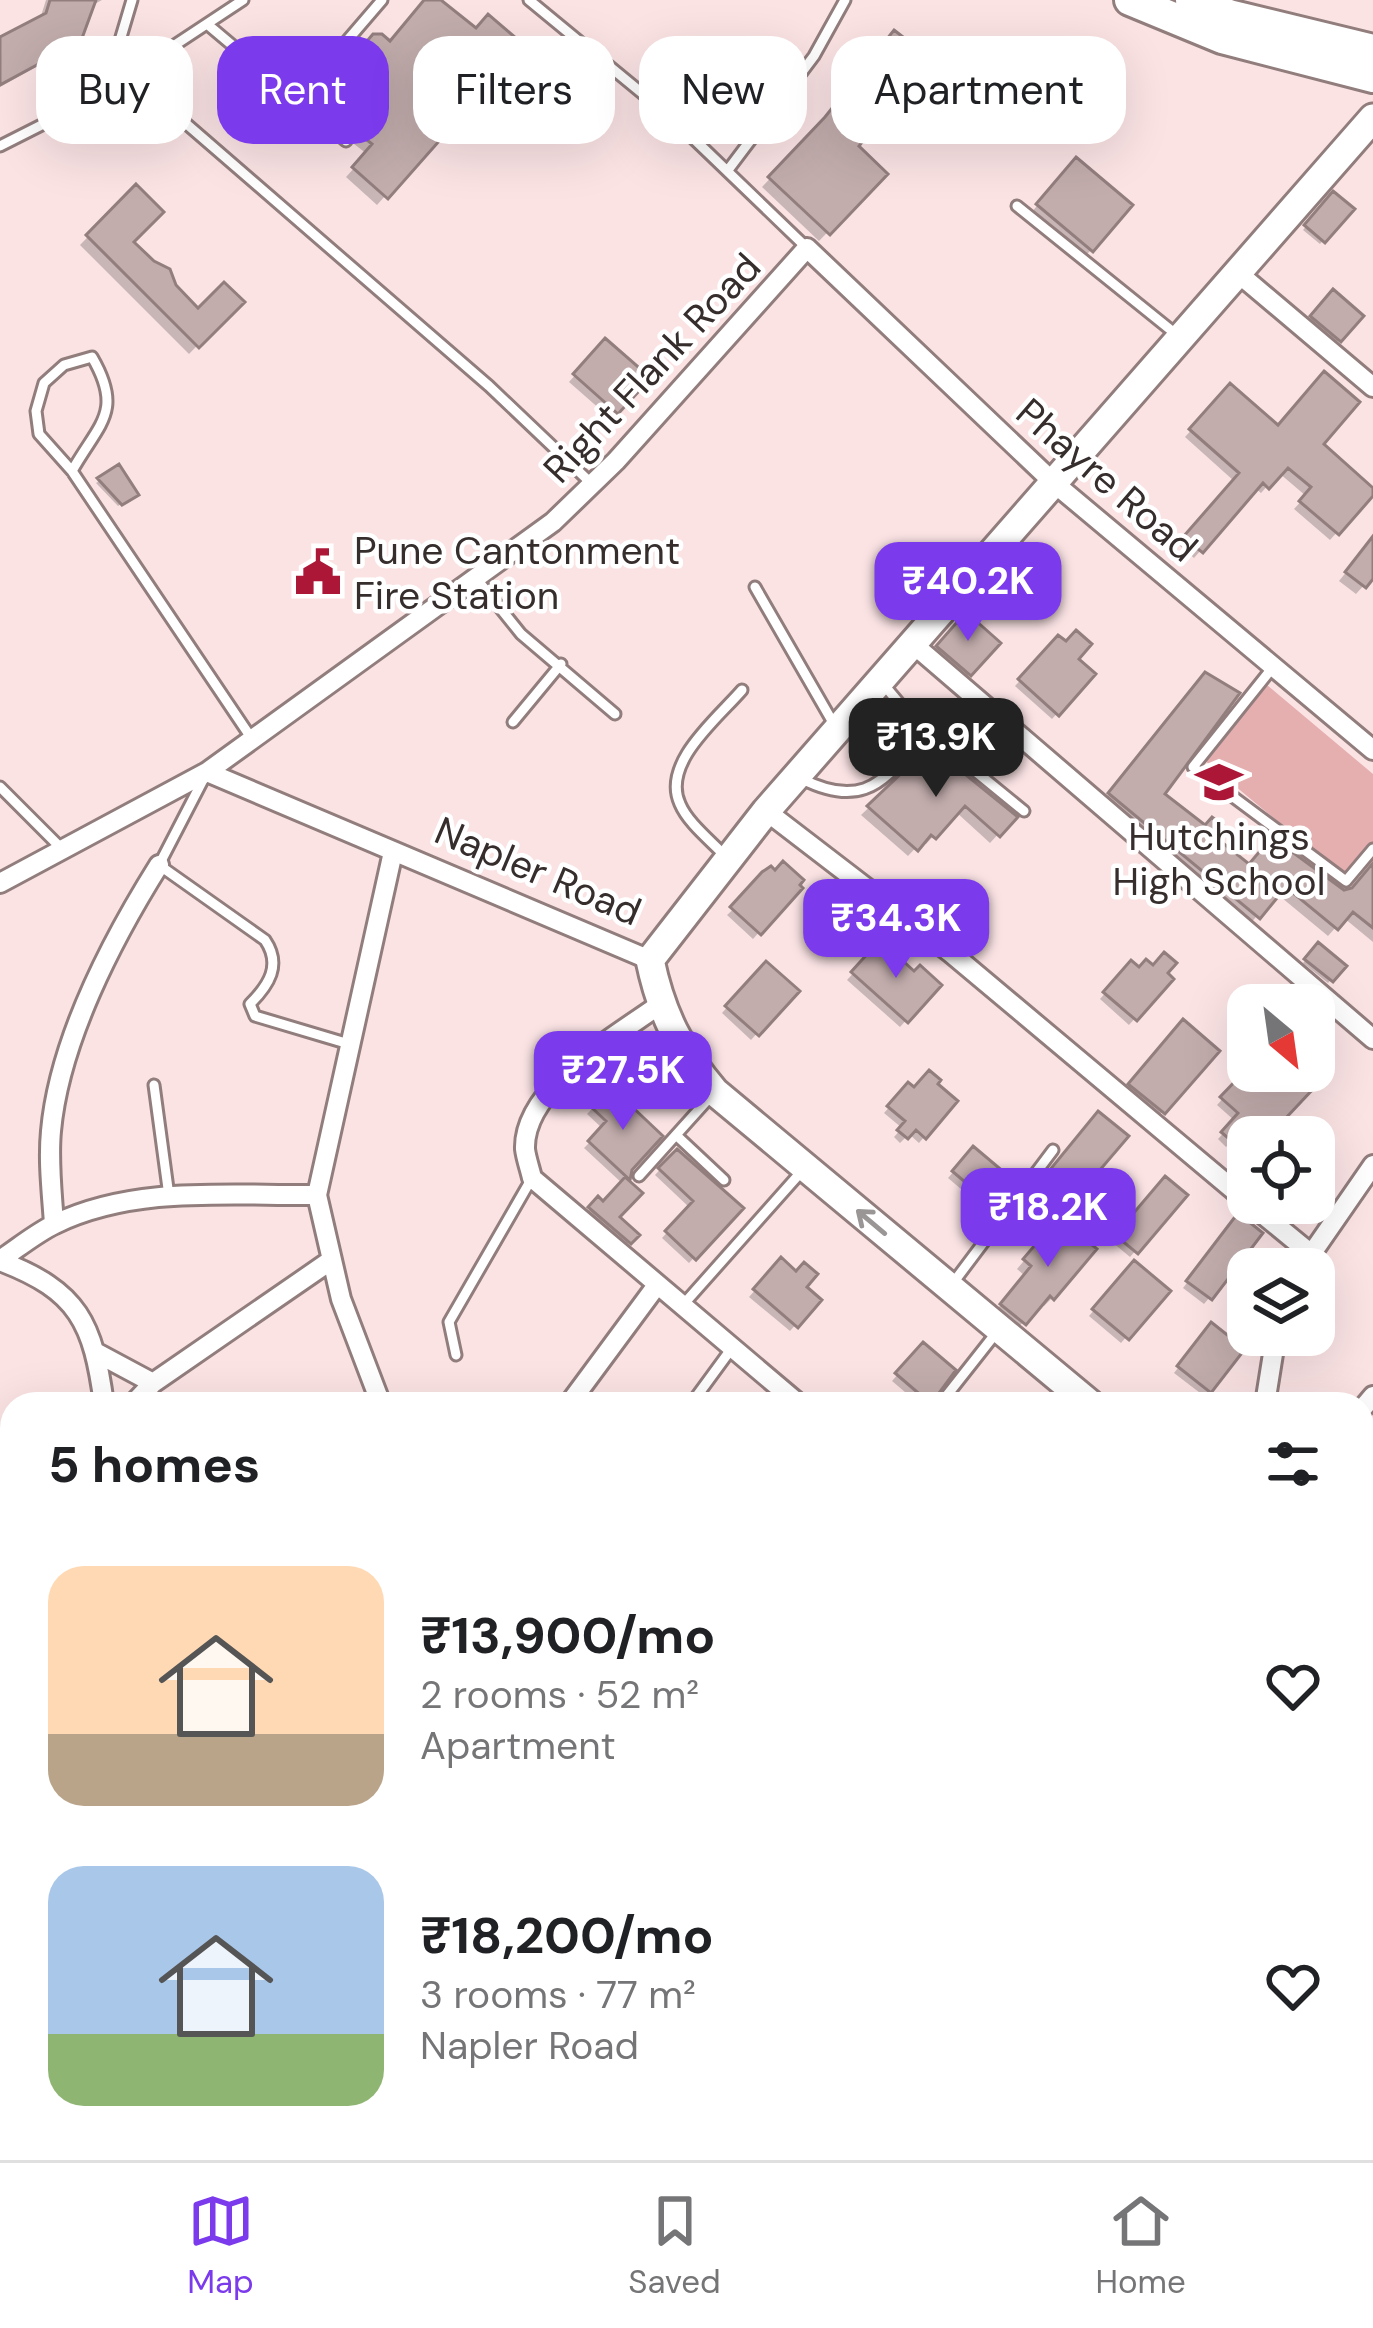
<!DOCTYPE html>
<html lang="en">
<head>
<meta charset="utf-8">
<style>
  :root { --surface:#fff; --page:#f2f2f2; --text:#202124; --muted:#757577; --line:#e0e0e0; --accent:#7c3aed }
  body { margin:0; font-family:"DM Sans",sans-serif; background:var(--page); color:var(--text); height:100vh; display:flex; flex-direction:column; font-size:45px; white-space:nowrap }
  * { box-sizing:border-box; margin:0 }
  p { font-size:39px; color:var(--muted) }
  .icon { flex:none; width:66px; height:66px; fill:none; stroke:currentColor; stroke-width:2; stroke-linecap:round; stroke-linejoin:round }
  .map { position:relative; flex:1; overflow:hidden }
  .panel { position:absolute; left:0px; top:1392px; width:1374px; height:768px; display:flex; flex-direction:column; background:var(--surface); border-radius:36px 36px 0 0; box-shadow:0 12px 48px #0002 }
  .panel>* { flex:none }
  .guide { position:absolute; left:36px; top:36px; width:1302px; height:108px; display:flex; gap:24px }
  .needle { width:78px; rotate:151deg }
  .fabs { position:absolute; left:1227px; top:984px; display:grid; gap:24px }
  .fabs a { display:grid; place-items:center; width:108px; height:108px; border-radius:24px; background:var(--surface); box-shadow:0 12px 48px #0002; font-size:60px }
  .price { position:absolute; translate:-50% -102px; padding:0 27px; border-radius:24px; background:var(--accent); color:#fff; font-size:39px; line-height:78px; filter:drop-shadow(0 3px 6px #0008) }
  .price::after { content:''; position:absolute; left:50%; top:72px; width:36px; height:27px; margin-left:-18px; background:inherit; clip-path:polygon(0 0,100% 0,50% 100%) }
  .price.active { background:#222; color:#fff }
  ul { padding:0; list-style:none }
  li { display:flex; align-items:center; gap:36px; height:300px; padding:0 48px }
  li span { display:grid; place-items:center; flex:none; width:336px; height:240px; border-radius:36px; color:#555 }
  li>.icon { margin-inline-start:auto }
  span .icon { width:144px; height:144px; fill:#fffc; stroke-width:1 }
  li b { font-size:51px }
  h2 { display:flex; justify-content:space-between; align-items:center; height:144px; padding:0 48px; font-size:51px }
  .pill { padding:0 42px; border-radius:36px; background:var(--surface); box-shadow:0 12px 48px #0002; font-size:42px; line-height:108px }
  .pill.active { background:var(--accent); color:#fff }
  .dock { display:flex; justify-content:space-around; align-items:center; height:168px; border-top:3px solid var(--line); background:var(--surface); font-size:33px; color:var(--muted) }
  .dock a { display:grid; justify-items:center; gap:6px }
  .dock .active { color:var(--accent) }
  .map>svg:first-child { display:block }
</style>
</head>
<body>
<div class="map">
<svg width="1373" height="2160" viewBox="0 0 1373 2160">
  <rect width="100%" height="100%" fill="#fbe3e4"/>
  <!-- green -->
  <path fill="#e5aeaf" d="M1267 685 1373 774V851L1349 881 1204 760Z
    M129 2148H706L719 2160H129Z"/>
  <!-- shadow -->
  <path fill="#0003" d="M46 0H102L91 6 79 39 70 48 0 87V40L40 19Z
    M427 0H437L475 31 385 196 377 205 346 177 367 154 323 120 360 74 354 59 365 46 390 45Z
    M887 42 927 121 919 129 887 104 855 146 884 174 819 241 762 187 817 129Z
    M1068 170 1091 250 1083 258 1030 214Z
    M136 188 130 242 198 312 240 302 189 354 80 245Z
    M1334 195 1350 209 1320 244 1303 230Z
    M1333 293 1360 316 1333 346 1306 323Z
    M605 342 646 378 610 418 569 382Z
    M1231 387 1277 428 1319 445 1373 492 1330 540 1294 509 1306 496 1279 473 1261 493 1255 488 1194 558 1179 545 1234 481 1185 437Z
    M118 468 132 497 118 506 96 483Z
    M1373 539V575L1356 594 1339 581Z
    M966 616 996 644 963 680 932 653Z
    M1058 639 1092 675 1052 719 1015 686Z
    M1197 684 1161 794 1248 867 1343 893 1353 890 1373 865V942L1344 918 1328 936 1276 893 1250 924 1102 803Z
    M917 753 1013 818 990 843 956 812 926 844 922 841 908 856 861 815 901 777Z
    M782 865 799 888 753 939 727 915Z
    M844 892 869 911 852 930 829 908Z
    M880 944 914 975 938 985 900 1027 847 980Z
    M1318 946 1342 966 1328 983 1303 963Z
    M1131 964 1138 971 1163 974 1170 979 1129 1025 1100 999Z
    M766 965 795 991 751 1040 722 1013Z
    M1175 1032 1216 1051 1154 1121 1122 1093Z
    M1248 1071H1291L1310 1088 1264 1137H1252L1244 1129 1226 1147 1218 1139 1235 1121 1217 1105Z
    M934 1084 954 1101 919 1143 909 1134 900 1143 894 1137 902 1128 884 1113 908 1086 914 1091Z
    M610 1090 630 1169 616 1217 636 1235 626 1245 587 1212 598 1201 603 1205 623 1184 584 1148 603 1129 587 1114Z
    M1092 1120 1062 1210 1056 1216 1032 1196Z
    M973 1150 995 1207 989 1213 948 1178Z
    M676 1152 740 1209 689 1263 662 1238 690 1208 655 1175Z
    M1166 1180 1184 1195 1130 1257 1112 1242Z
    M1233 1223 1209 1298 1204 1304 1183 1288Z
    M1051 1229 1052 1298 1044 1306 1040 1303 1015 1331 994 1313 1025 1276 1017 1269Z
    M781 1261 818 1300 790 1331 749 1297Z
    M1134 1264 1166 1291 1121 1343 1089 1316Z
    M1206 1332 1209 1391 1204 1396 1174 1373Z
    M923 1346 952 1370 927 1404H919L892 1381Z
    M1366 1480 1373 1486V1545L1362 1557V1485Z
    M1373 1739V1802L1362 1793V1751Z
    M1362 1902 1373 1911V1937L1362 1928Z
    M992 2148H1094L1084 2160H1007Z
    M1138 2148H1215L1222 2157 1219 2160H1129Z
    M1294 2148H1334L1343 2155 1348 2148H1356L1371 2160H1309Z"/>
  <!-- building -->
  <path fill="#c2acac" stroke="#937e7e" stroke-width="3" d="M50 0H96L81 41 0 85V37L46 13Z
    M424 0H441L476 28 488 14 524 45 388 199 352 167 372 144 329 110 366 64 361 48 373 34H382L390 41Z
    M894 30 961 82 929 123 897 97 859 146 888 174 830 235 768 177 825 117Z
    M1076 157 1133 205 1093 252 1036 204Z
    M136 184 164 212 134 242 154 261 170 269 176 285 198 308 224 282 245 302 199 348 86 235Z
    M1333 191 1355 209 1325 243 1304 225Z
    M1333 289 1364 316 1341 342 1310 316Z
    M605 338 651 378 618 414 573 374Z
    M1324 371 1360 402 1324 444 1373 488V496L1339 535 1299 501 1311 487 1288 468 1269 489 1263 483 1203 553 1183 537 1239 473 1189 429 1230 383 1278 425Z
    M119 464 139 495 122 505 97 478Z
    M1373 536V579L1366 588 1345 572Z
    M966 612 1001 643 971 676 936 646Z
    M1076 630 1092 644 1079 659 1096 674 1059 716 1018 679 1058 635 1066 641Z
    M1205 672 1240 693 1165 794 1205 825 1212 817 1223 825 1214 836 1249 864 1272 837 1344 890 1352 888 1373 863V928L1353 912 1338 930 1286 887 1260 919 1108 793Z
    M924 741 1018 817 1000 837 965 806 936 839 931 835 918 851 867 806 908 767Z
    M783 861 804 880 800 885 803 888 761 935 730 907 762 872 771 866 775 870Z
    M844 888 874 911 858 929 830 904Z
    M880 940 914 971 920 965 942 985 908 1023 851 972Z
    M1318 942 1347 966 1333 982 1304 959Z
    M1164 952 1177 963 1168 973 1174 979 1137 1021 1103 992 1131 960 1139 967 1146 959 1153 965Z
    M766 961 800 991 759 1036 725 1006Z
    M1183 1019 1220 1051 1165 1114 1128 1084Z
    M929 1070 941 1080 938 1084 958 1101 926 1139 916 1130 908 1139 897 1130 905 1121 887 1106 908 1082 914 1087Z
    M1245 1071H1295L1314 1088 1268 1137 1251 1125 1234 1143 1221 1132 1238 1113 1220 1097Z
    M610 1086 663 1136 632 1170 630 1180 588 1141 606 1121 591 1107Z
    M1098 1111 1129 1136 1064 1212 1035 1188Z
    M973 1146 1017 1183 997 1209 952 1171Z
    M677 1149 744 1208 696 1260 665 1231 693 1201 658 1168Z
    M1165 1176 1188 1195 1138 1254 1115 1235Z
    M625 1177 643 1193 620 1217 640 1235 631 1244 588 1207 598 1196 603 1201Z
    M1238 1213 1263 1233 1212 1300 1186 1281Z
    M1059 1217 1097 1249 1054 1300 1050 1296 1026 1325 1000 1304 1031 1266 1023 1259Z
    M781 1257 796 1271 804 1262 818 1274 807 1287 822 1300 798 1328 753 1289Z
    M1134 1260 1171 1291 1129 1340 1092 1309Z
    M1211 1322 1245 1349 1211 1393 1177 1366Z
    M923 1342 956 1370 931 1404 895 1373Z"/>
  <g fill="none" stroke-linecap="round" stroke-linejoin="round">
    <defs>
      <path id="lane" d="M529 0 671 117 807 248
        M207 24 346 141
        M130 75 489 386 592 484
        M105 91 132 0
        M297 99 382 0
        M0 146 93 99 243 0
        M728 170 814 56 845 0
        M1017 206 1177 335
        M72 471C99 423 124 412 92 357L64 365 44 383 36 411 39 434 72 471 252 739
        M476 578 521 634 615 714
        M755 587 835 726
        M1273 667 1193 767 1346 881 1373 849
        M884 685 915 722 1024 811
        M513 722 561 664
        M204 778 159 865 265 940C282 965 269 985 250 1004L255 1016 349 1044
        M802 779C854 805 880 790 913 746L915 722
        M0 787 63 850
        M725 856C710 840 688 823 680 804 661 763 718 718 742 690
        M154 1085 169 1196
        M676 1135 724 1180
        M639 1176 711 1096
        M953 1283 1053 1150
        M682 1306 802 1171
        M456 1355 449 1322 532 1178
        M944 1399 996 1333
        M691 1404 732 1348
        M0 1478 12 1477
        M67 2148V2160
        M126 2148 136 2160"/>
      <path id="street" d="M1238 273 1373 387
        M913 644 1373 1039
        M207 772 650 960
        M766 811 951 953 1248 1202
        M0 883 207 772 553 522 616 461 807 248 1054 483 1373 750
        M659 1005C616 1036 523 1088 525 1149 526 1158 530 1169 532 1178L799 1404
        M1249 1203 1310 1253
        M54 1224C52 1193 48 1162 51 1131 59 1042 112 940 159 865
        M0 1260C18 1248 36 1233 55 1224 135 1185 231 1196 317 1195
        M0 1261C79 1291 93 1323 104 1404
        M1301 1269 1373 1165
        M97 1353 153 1383
        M133 1404 153 1383 330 1261
        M381 1404 341 1299 317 1195 393 852
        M569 1404 657 1285
        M1265 1404 1276 1335
        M1362 1409 1373 1396
        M0 1775 12 1724
        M1362 1878 1373 1888
        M1362 2023 1373 2008
        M829 2148 842 2160
        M1235 2148 1246 2157"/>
      <path id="secondary" d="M1090 1404 715 1092C680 1051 661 1013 650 960L766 811 1373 118
        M1362 1631 1373 1640"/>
      <path id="primary" d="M1130 0 1222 38 1373 77
        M1191 0 1229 15 1373 50"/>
    </defs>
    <!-- lane casing -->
    <use href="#lane" stroke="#927d7d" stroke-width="15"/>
    <!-- street casing -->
    <use href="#street" stroke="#927d7d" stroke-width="24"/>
    <!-- secondary casing -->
    <use href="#secondary" stroke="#927d7d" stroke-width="33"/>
    <!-- primary casing -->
    <use href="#primary" stroke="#927d7d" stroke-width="36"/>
    <!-- lane -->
    <use href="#lane" stroke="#fff" stroke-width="9"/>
    <!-- street -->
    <use href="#street" stroke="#fff" stroke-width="18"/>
    <!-- secondary -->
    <use href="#secondary" stroke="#fff" stroke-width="27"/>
    <!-- primary -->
    <use href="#primary" stroke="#fff" stroke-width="30"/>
  </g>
  <!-- one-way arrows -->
  <defs><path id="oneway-shaft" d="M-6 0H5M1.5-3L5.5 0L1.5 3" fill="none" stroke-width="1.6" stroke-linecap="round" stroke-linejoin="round" transform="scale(3)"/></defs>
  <use stroke="#9a9696" href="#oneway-shaft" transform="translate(871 1222) rotate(-140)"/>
  <!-- icons -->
  <defs>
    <symbol id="civic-bare" viewBox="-9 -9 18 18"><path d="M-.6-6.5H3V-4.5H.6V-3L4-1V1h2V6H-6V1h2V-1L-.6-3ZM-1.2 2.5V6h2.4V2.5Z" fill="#ac1637" stroke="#fff" stroke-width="2.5" paint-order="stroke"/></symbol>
    <symbol id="school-bare" viewBox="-9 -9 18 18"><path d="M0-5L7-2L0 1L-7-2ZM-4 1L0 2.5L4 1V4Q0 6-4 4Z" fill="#ac1637" stroke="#fff" stroke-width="2.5" paint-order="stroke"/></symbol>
  </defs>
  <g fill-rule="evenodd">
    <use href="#civic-bare" x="285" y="539" width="66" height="66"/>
    <use href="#school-bare" x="1186" y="749" width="66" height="66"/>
  </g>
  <g text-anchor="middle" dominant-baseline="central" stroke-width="9" stroke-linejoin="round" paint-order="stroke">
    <!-- street labels -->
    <g font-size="39" fill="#362d2d" stroke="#fff">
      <text transform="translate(652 368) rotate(-47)">Right Flank Road</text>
      <text transform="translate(1107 480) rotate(41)">Phayre Road</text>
      <text transform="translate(538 871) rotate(23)">Napler Road</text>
    </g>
    <!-- poi labels -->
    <g font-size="39" fill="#362d2d" stroke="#fff" text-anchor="start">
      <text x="354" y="550">Pune Cantonment<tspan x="354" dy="45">Fire Station</tspan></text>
      <text x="1219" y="836" text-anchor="middle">Hutchings<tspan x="1219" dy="45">High School</tspan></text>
    </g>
  </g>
</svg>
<div class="fabs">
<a><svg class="needle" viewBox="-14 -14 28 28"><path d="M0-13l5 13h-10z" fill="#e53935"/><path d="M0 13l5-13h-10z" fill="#757577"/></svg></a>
<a><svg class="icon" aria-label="locate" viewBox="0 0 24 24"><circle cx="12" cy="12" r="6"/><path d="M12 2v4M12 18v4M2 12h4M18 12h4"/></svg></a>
<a><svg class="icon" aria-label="layers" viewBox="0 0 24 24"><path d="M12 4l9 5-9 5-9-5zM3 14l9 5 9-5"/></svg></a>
</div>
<b class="price" style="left:968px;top:644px">₹40.2K</b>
<b class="price active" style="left:936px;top:800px">₹13.9K</b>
<b class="price" style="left:896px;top:981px">₹34.3K</b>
<b class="price" style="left:623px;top:1133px">₹27.5K</b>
<b class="price" style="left:1048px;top:1270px">₹18.2K</b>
<div class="guide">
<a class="pill">Buy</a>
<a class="pill active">Rent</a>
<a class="pill">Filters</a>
<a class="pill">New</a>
<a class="pill">Apartment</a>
</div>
<section class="panel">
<h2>5 homes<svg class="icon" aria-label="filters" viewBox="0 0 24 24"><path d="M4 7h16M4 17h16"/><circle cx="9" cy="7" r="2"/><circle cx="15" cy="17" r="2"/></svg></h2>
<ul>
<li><span style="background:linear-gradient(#ffd9b3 70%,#b9a48a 0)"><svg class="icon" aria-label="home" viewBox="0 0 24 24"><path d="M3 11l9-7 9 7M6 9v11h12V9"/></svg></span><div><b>₹13,900/mo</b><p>2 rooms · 52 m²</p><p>Apartment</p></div><svg class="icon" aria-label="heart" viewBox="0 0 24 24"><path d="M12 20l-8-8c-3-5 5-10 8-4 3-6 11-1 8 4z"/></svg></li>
<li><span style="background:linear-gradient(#a9c7e8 70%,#8fb573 0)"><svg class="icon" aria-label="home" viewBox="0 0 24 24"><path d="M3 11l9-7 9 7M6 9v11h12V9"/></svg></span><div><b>₹18,200/mo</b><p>3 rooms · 77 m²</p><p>Napler Road</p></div><svg class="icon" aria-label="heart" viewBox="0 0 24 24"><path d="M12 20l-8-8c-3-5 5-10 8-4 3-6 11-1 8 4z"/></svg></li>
</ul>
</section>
</div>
<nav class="dock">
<a class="active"><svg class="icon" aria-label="map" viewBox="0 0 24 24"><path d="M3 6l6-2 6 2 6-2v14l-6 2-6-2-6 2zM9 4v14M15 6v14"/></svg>Map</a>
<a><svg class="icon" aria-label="saved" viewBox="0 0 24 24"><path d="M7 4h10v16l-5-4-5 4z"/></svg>Saved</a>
<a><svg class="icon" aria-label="home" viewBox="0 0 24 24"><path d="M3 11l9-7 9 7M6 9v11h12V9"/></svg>Home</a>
</nav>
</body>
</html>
